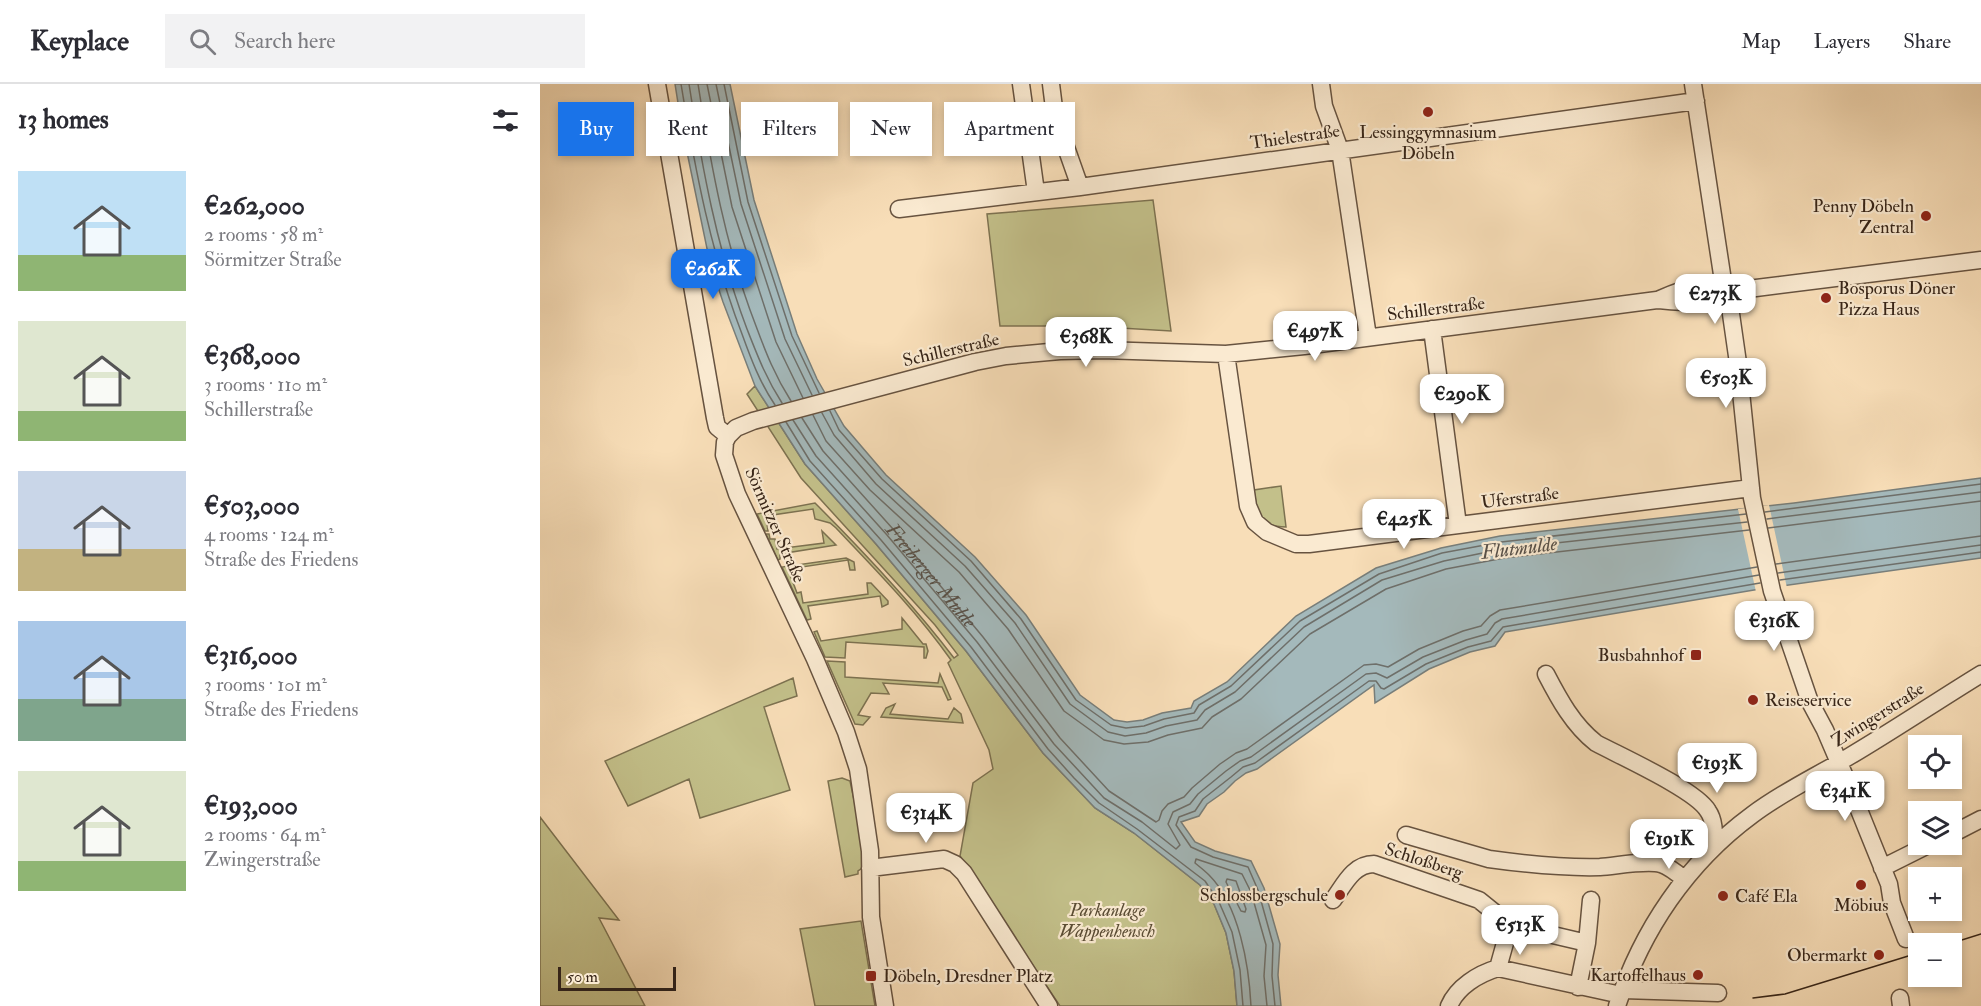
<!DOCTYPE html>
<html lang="en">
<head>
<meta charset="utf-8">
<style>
  :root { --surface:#fff; --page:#f2f2f3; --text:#2b2b33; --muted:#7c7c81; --line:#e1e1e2; --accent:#1a73e8 }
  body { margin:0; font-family:"IM FELL Double Pica",serif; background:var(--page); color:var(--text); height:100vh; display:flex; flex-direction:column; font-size:22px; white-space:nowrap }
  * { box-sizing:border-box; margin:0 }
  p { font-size:20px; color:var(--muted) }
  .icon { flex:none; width:33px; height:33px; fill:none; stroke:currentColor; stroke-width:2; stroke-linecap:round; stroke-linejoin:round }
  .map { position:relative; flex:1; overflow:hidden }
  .side { display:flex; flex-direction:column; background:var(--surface); width:540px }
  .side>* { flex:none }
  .top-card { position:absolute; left:18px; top:18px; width:570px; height:54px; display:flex; gap:12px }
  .controls { position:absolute; left:1368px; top:651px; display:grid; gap:12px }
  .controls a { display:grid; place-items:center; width:54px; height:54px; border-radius:0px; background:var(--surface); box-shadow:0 3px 9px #0003; font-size:30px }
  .scale { position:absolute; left:18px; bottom:15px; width:118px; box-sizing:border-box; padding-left:6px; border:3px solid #372518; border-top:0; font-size:16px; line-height:21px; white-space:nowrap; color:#372518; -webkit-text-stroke:4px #faead1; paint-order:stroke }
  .price { position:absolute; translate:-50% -51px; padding:0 14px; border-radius:12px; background:#fff; color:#222; font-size:20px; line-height:39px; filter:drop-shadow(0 2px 3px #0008) }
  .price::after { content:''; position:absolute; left:50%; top:36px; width:18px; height:14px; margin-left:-9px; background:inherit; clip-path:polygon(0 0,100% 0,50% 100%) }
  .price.active { background:var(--accent); color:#fff }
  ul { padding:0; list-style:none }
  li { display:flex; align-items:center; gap:18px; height:150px; padding:0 18px }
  li span { display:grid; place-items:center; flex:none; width:168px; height:120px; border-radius:0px; color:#555 }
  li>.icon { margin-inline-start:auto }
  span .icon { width:72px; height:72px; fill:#fffc; stroke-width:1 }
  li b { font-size:26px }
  h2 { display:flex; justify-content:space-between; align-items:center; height:72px; padding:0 18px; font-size:26px }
  .chip { padding:0 21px; border-radius:0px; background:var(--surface); box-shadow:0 3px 9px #0003; font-size:21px; line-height:54px }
  .chip.active { background:var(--accent); color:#fff }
  header { display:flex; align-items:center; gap:36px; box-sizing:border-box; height:84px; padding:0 30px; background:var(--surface); border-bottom:2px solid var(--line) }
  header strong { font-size:28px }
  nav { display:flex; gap:33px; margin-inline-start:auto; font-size:21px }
  .search { width:420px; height:54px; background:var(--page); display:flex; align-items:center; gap:15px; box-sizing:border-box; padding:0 21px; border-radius:0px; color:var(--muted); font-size:22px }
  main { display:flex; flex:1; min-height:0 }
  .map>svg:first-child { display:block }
</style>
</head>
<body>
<header>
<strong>Keyplace</strong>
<div class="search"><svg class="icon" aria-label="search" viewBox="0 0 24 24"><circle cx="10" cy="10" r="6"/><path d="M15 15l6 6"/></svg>Search here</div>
<nav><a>Map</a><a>Layers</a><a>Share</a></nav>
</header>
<main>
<section class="side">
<h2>13 homes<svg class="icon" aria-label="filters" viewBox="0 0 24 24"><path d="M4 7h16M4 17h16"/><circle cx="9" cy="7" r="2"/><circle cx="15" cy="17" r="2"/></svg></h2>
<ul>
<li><span style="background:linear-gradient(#bfe0f5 70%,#8fb573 0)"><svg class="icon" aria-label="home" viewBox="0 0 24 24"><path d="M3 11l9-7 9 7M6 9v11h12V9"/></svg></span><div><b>€262,000</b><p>2 rooms · 58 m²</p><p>Sörmitzer Straße</p></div></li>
<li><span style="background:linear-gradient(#dfe7d0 75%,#8fb573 0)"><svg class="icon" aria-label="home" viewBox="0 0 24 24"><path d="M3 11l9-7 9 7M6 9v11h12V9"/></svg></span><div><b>€368,000</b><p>3 rooms · 110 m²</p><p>Schillerstraße</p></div></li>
<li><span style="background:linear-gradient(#c9d6e8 65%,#c2b280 0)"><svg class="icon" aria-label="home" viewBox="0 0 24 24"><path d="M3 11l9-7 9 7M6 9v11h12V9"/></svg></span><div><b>€503,000</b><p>4 rooms · 124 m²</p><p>Straße des Friedens</p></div></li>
<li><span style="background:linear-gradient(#a9c7e8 65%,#7fa58c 0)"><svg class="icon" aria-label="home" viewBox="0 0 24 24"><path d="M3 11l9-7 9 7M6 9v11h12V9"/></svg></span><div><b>€316,000</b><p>3 rooms · 101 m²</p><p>Straße des Friedens</p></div></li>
<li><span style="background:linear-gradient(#dfe7d0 75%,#8fb573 0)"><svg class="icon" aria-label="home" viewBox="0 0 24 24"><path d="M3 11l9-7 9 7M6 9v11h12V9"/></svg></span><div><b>€193,000</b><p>2 rooms · 64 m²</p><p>Zwingerstraße</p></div></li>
</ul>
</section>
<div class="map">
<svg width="1441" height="922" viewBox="0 0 1441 922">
  <rect width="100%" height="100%" fill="#f8deb8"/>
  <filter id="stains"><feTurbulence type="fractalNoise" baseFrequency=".00333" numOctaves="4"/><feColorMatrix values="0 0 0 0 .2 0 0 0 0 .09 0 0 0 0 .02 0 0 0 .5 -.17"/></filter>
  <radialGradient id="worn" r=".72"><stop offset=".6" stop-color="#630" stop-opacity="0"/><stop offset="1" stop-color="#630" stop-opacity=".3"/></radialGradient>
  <!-- green -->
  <path fill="#c3c08a" stroke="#7d7251" stroke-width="1.5" d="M613 116 631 247 546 242H460L447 130Z
    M215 302 265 380 336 460 426 567 503 669 555 724 594 749 660 801 674 820 686 849 694 887 697 922H520L420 772 433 699 453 685 449 666 408 579 411 576C377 528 336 486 296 444L290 439 275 435 273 425 226 432 228 447H225L217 430 275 419C324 468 372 519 414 574L418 571 395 541 261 394 207 310Z
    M741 402 746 443C719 443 717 429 714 406Z
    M282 447 296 461 240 470V475L238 476 226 450H229L230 455H235L237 465 284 459Z
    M306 474 314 478 315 486H310L308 476 248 485 257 509 261 508 263 519 328 510 327 499H331L348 517V520L342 523 340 512 268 522 271 535 267 536 242 483Z
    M362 534 383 560H386L388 567 386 574H384V563L306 558 305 574 285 573 274 548 277 547 281 557 362 545Z
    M287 577 305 578V593L398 599 400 590 411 615 408 616 402 603 343 599 349 610 331 609 318 631 330 633 323 641 315 640Z
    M253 594 257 612 224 623 250 706 160 734 149 695 88 722 65 677Z
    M355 620 350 630 408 635 414 624 421 630 423 639 341 633 346 624Z
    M302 694 310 697 320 744 324 783 318 787V790L305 793 288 697Z
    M0 733 79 836 59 834 105 922H0Z
    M321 837 335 922H275L260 845Z"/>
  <!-- water -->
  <path fill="#a4b9bb" stroke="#787e7a" stroke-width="1.5" d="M135 0H190L214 116 257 250 277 295 304 342 346 391 435 473 486 531 540 611 574 636 587 638 603 636 622 629 651 624 654 617 687 598 756 532 836 484 901 464 960 452 1254 419 1441 394V474L1214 506 965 548 955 562 930 568 889 585 835 619 834 601 717 685 706 689 695 697 684 708 667 720 659 732 641 738 655 758 675 767 711 777 724 804 740 860 738 891 741 922H697L694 887 686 849 674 820 660 801 594 749 555 724 503 669 426 567 336 460 265 380 215 302 183 218 170 179 142 44Z"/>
  <!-- pier -->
  <path fill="#f8deb8" d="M1229 421 1247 504 1216 508 1198 425Z"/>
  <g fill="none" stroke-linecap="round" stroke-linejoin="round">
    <!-- shore -->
    <g stroke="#6e6f6a" stroke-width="1.5">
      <path d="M141 0C155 85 171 170 202 250 211 275 220 299 235 321"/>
      <path d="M149 0C162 83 177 166 207 245 218 273 226 294 242 319"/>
      <path d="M158 0C171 82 186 165 216 242 226 269 235 292 251 317"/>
      <path d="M167 0 192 123 236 258 263 314"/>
      <path d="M176 0 201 120 245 255 272 311"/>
      <path d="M184 0 208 118 252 252 279 309"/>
      <path d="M290 327 299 346 342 395 431 477 481 535 536 616 571 641 586 644 604 642 624 635 654 629 659 621 691 602 760 537 839 490 902 469 961 458 1206 430"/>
      <path d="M282 329 294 351 336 400 425 482 475 539 530 620 568 648 585 652 606 649 626 642 657 636 665 626 695 608 764 543 842 496 904 477 962 465 1207 438"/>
      <path d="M273 331 286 357 330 406 419 488 468 545 524 627 564 656 584 660 608 658 628 651 662 644 672 633 701 615 770 550 846 505 906 485 964 474 1209 446"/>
      <path id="s1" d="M262 334 283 367 353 445 443 553 520 654 569 707 616 738 619 736 622 727 628 720 644 713 652 704 680 680 696 669 707 665 824 581 836 580 848 583 879 565 923 547 941 542 950 532 960 526 1217 483"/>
      <path d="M253 336 276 372 347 451 437 558 514 660 564 714 602 738 636 765 640 761 628 740 633 728 650 720 658 710 686 687 700 677 711 673 826 590 836 589 847 594 883 573 926 556 947 550 955 539 962 535 1219 491"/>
      <path d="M246 338 270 377 341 456 431 563 508 665 534 694 559 719 597 745 665 797 679 818 692 848 700 886 703 922"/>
      <path d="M1225 428 1441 400"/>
      <path d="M1227 435 1441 408"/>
      <path d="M1228 444 1441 417"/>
      <path d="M1236 480 1441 452"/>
      <path d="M1238 489 1441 461"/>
      <path d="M1240 496 1441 468"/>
      <path d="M687 795 696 797 706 825 705 828 701 827 686 798Z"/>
      <path d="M711 922C709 881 699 821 669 791 665 787 660 783 655 779L656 775 702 790 711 808 726 861 724 892 727 922"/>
      <path d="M735 922 732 892 733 860 718 806 708 783 673 773 651 763 636 741 639 733 655 727 663 715 691 693 703 683 715 679 829 597H836L841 604 844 605 886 580 928 563 951 557 963 543 1220 499"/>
    </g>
    <defs>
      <path id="minor" d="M117 0 175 334 177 343 188 352 185 358 184 371 197 410 275 575 306 648 318 685 330 767 331 833 345 922
        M481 0 496 108
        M511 0 515 32 540 103
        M781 0 784 22 800 66 828 253
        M1153 0 1183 197 1193 211
        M359 125 540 103 1156 17
        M1193 211 1190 223 1198 279 1212 414 1232 507 1270 618 1285 646 1315 716 1349 800 1352 819 1366 855
        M1120 215C1147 203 1165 197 1193 211
        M892 245 918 441
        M686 270 708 422 715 438 727 448 756 460H769L1211 404
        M188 352 196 344 213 337 435 278 466 272 520 267 562 266 686 270 764 262 1117 216C1139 218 1173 222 1193 211 1195 209 1198 207 1200 206L1441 176
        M1006 590C1019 615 1033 641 1056 659 1080 672 1156 706 1168 727 1175 737 1174 751 1174 763
        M1412 750 1441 735
        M866 751 949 775C985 780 1023 784 1060 783 1076 782 1107 776 1121 780 1130 783 1137 789 1144 795
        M330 784 404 775 415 780 424 789 509 922
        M1342 784 1390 760
        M793 816C804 801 813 780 834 780L939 816 970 841 1047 859 1038 903
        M1047 859 1051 816
        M958 884 970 841
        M1083 906 1178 909
        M1360 914 1361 922
        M909 922C917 903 938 890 958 884L1081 911
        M1077 922C1102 846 1147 779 1212 731 1242 708 1277 692 1310 672 1354 646 1397 617 1441 590"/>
    </defs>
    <!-- minor casing -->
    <use href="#minor" stroke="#675340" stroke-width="19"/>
    <!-- minor -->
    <use href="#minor" stroke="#faead1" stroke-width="16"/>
    <!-- tram -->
    <path stroke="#372518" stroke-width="1.5" d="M1409 860 1441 850
      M1213 914 1245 910 1378 869"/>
  </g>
  <!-- markers -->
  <g fill="#8f2418" stroke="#faead1" stroke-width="2">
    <circle cx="888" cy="28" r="6"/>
    <circle cx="1386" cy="132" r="6"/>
    <circle cx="1286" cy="214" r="6"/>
    <rect x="1150" y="565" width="12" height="12" rx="3"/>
    <circle cx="1213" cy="616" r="6"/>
    <circle cx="1321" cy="801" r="6"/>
    <circle cx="800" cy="811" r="6"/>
    <circle cx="1183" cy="812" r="6"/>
    <circle cx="1339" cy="871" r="6"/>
    <circle cx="1158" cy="891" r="6"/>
    <rect x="325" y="886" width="12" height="12" rx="3"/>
  </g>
  <g text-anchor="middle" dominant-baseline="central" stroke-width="4.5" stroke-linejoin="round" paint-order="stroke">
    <!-- poi labels -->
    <g font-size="18" fill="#372518" stroke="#faead1" text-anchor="end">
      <text x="888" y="48" text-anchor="middle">Lessinggymnasium<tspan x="888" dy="21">Döbeln</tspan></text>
      <text x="1374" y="122">Penny Döbeln<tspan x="1374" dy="21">Zentral</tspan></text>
      <text x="1298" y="204" text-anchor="start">Bosporus Döner<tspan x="1298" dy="21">Pizza Haus</tspan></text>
      <text x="1144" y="571">Busbahnhof</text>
      <text x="1225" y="616" text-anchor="start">Reiseservice</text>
      <text x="788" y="811">Schlossbergschule</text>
      <text x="1195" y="812" text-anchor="start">Café Ela</text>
      <text x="1321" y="821" text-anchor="middle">Möbius</text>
      <text x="1327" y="871">Obermarkt</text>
      <text x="1146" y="891">Kartoffelhaus</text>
      <text x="343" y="892" text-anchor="start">Döbeln, Dresdner Platz</text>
    </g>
    <!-- street labels -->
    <g font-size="18" fill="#372518" stroke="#faead1">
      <text transform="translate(755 53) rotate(-8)">Thielestraße</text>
      <text transform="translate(896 225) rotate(-7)">Schillerstraße</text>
      <text transform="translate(411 266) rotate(-13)">Schillerstraße</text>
      <text transform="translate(980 414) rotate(-7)">Uferstraße</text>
      <text transform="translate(235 441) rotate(66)">Sörmitzer Straße</text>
      <text transform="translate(1338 631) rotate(-32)">Zwingerstraße</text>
      <text transform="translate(884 777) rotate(18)">Schloßberg</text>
    </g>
    <!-- park labels -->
    <g font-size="18" font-style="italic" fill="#5a4c34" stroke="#faead1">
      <text x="567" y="826">Parkanlage<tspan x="567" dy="21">Wappenhensch</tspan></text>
    </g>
    <!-- water labels -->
    <g font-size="20" font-style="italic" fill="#585149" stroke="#faead1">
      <text transform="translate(979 464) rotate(-7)">Flutmulde</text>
      <text stroke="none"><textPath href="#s1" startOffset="204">Freiberger Mulde</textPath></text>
    </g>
  </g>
  <rect width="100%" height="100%" filter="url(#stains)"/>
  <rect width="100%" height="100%" fill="url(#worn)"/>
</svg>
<div class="controls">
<a><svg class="icon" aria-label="locate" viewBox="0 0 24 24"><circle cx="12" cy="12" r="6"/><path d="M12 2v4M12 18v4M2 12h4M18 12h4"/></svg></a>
<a><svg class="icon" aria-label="layers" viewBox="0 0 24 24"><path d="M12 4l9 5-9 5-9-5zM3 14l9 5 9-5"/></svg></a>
<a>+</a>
<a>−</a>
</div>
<div class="scale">50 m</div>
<b class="price active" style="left:173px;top:216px">€262K</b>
<b class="price" style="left:1175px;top:241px">€273K</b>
<b class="price" style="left:775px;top:278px">€497K</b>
<b class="price" style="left:546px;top:284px">€368K</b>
<b class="price" style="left:1186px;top:325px">€503K</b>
<b class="price" style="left:922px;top:341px">€290K</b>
<b class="price" style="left:864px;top:466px">€425K</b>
<b class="price" style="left:1234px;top:568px">€316K</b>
<b class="price" style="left:1177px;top:710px">€193K</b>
<b class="price" style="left:1305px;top:738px">€341K</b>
<b class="price" style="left:386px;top:760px">€314K</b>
<b class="price" style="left:1129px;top:786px">€191K</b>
<b class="price" style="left:980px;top:872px">€513K</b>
<div class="top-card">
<a class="chip active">Buy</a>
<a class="chip">Rent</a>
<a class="chip">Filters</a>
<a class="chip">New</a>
<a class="chip">Apartment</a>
</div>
</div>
</main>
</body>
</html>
